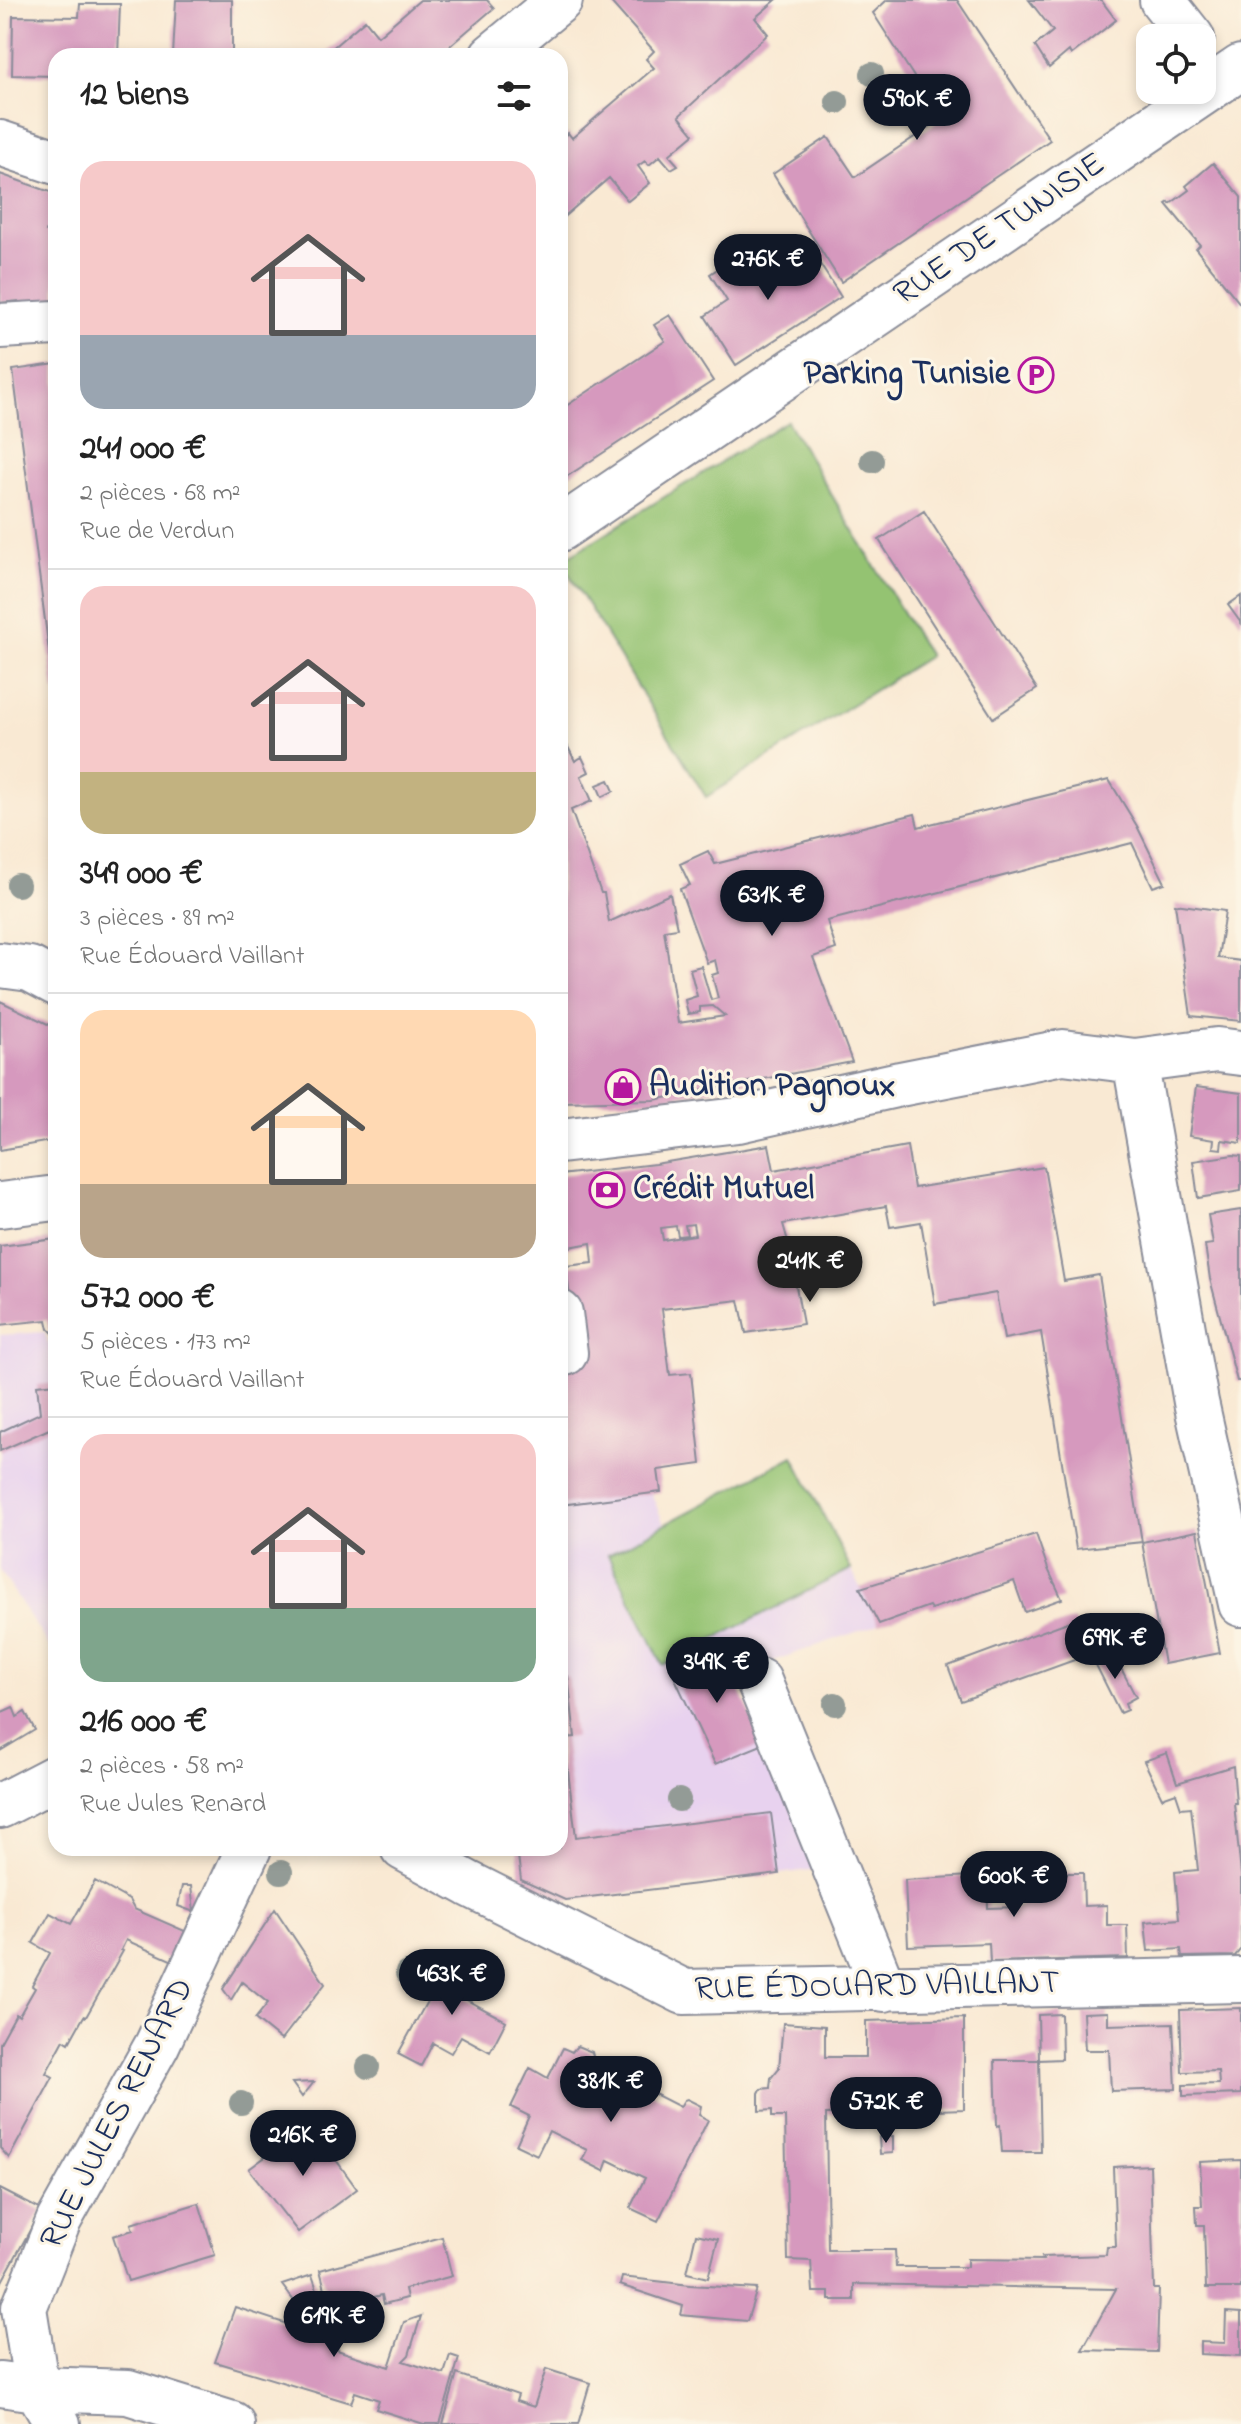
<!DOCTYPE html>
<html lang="fr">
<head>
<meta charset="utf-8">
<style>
  :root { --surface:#fff; --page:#f2f2f2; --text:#222; --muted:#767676; --line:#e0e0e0; --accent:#111827 }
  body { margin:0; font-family:"Indie Flower",sans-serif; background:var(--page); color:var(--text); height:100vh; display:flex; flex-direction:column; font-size:30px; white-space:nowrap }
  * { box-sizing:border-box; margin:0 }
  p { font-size:26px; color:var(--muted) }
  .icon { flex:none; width:44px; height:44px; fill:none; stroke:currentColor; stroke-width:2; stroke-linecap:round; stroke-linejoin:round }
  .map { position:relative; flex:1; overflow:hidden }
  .side { position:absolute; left:48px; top:48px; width:520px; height:1808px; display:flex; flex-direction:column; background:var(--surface); border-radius:24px; box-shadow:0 4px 12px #0003 }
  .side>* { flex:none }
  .tools { position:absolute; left:1136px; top:24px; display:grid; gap:16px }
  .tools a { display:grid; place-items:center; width:80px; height:80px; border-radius:16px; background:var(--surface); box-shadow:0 4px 12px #0003; font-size:40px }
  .price { position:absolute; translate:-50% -68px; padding:0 18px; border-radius:28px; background:var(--accent); color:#fff; font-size:26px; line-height:52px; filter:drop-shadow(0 2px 4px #0008) }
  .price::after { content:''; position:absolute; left:50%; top:48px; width:24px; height:18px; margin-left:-12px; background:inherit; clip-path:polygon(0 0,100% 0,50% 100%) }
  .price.selected { background:#222; color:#fff }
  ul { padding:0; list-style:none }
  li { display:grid; align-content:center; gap:16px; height:424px; padding:0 32px }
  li+li { border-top:2px solid var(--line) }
  li span { display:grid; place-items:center; height:248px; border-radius:24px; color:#555 }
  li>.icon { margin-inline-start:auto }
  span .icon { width:144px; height:144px; fill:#fffc; stroke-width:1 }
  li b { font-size:34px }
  h2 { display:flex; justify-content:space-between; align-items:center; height:96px; padding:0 32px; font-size:34px }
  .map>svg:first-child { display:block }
</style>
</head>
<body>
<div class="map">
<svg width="1241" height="2424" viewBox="0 0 1241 2424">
  <rect width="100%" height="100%" fill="#fcf5e5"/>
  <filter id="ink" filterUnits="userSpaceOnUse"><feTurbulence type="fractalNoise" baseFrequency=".0125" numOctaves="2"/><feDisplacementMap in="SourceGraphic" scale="16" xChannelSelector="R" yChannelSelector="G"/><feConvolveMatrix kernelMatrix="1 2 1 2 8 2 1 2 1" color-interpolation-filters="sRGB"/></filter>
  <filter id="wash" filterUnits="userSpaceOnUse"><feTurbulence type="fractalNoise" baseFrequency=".006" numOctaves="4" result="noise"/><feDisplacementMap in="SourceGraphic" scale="32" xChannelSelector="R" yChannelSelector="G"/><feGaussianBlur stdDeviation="1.8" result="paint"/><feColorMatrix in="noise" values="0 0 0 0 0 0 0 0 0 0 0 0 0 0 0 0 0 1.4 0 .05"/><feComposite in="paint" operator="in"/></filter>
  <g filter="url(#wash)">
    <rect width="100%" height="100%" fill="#f9e9d3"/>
    <!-- built -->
    <path fill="#e8d2ef" d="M45 1332 47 1344 56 1343V1657L0 1570V1335Z
      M793 1456 879 1624 733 1675 819 1869 565 1900 521 1880 517 1848H560V1505L651 1493 664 1524Z"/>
    <!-- green -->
    <path fill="#94c372" stroke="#587968" stroke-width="2" d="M787 421 929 656 706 797 561 561Z
      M793 1456 851 1569 663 1665 608 1555Z"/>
    <g id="blocks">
      <!-- building -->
      <path fill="#d699be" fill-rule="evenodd" d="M176 0H232V56H173Z
        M420 0H487L494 8 438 56H323L365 20 378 36Z
        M609 0H776L755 18 768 34 679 116 694 134 669 155 678 165 671 169 660 156 649 165 645 161 638 166 650 183 628 201 609 178 560 220V139L568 133 572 138 654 68 646 59 654 51Z
        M887 0H957L1050 140 841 282 773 174 828 137 855 177 941 119 873 13Z
        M1029 0H1101L1116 20 1071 55 1069 51 1049 68 1035 46 1053 31Z
        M80 4H120L118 56H56V76L12 75 13 16 79 17Z
        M1213 163 1241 197V305L1196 249 1200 245 1166 204 1169 202 1170 204 1189 190 1186 186Z
        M0 174 56 194V203L46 232 56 236V304L19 309 18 301 0 303Z
        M809 247 841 297 736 365 705 316 727 301 710 274 737 256 755 282 776 268 773 263 781 259 783 264Z
        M670 315 713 381 560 481V410L665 341 654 325Z
        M56 364V691H54L13 370Z
        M924 511 1037 689 993 718 879 540Z
        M1241 596V623L1228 605Z
        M560 731 575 761 582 757 589 772 581 776 592 801 571 810 601 893H604L609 922 670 894 677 928 664 930 678 1023 725 1016 713 1006 700 1007V1012L688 1014 685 1000 697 996 690 969 701 966 711 1000 718 998 712 975 718 973 715 960 707 963 680 889 690 885 680 864 708 851 715 864 915 814 918 827 1109 780 1137 826 1165 883 1153 887 1132 843 827 921 836 949 813 957 852 1062 654 1100 560 1102Z
        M609 780 614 791 602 797 597 785Z
        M1175 904 1225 911 1218 958 1241 961V1021L1191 1016Z
        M0 1001 56 1028V1140L0 1150Z
        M1196 1087 1241 1093V1143L1222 1140 1221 1149 1213 1148 1214 1140 1189 1136Z
        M769 1145 774 1170 907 1146 914 1188 1044 1167 1064 1281 1099 1275 1142 1542 1076 1549 1041 1332 1004 1339 996 1293 935 1304 921 1222 890 1227 886 1206 783 1224 787 1238 803 1324 746 1333 739 1300 662 1309 670 1375 691 1373 701 1464 658 1470 661 1492 560 1505V1362L578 1360 566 1266 593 1263 591 1243 564 1248 560 1218V1175L655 1164ZM693 1224 695 1235 663 1240 661 1228 676 1226 678 1236 687 1235 685 1225Z
        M1233 1155 1241 1156V1191L1198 1198 1193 1161Z
        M1241 1210V1381H1237L1210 1279 1205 1245 1213 1244 1208 1215Z
        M56 1239V1332L53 1333 49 1329 47 1320 0 1325V1246Z
        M56 1383V1426L0 1451V1432L40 1413 37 1385Z
        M1197 1531 1220 1653 1164 1664 1142 1542Z
        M1036 1534 1048 1569 1062 1599 1025 1612 1014 1581 931 1609 929 1606 879 1624 860 1588Z
        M1073 1620 1078 1628 1086 1623 1094 1638 1085 1642 1091 1654 961 1701 948 1666Z
        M719 1645 764 1744 715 1764 670 1668Z
        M1112 1651 1136 1697 1125 1703 1127 1710 1120 1713 1094 1661Z
        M568 1676 575 1737 564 1738 576 1837 771 1813 779 1874 565 1900 521 1880 517 1848H560V1677Z
        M13 1707 17 1717 25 1712 35 1730 0 1751V1713Z
        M1167 1753 1177 1783 1233 1766 1236 1803H1234L1241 1875V1949L1235 1956 1182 1957 1181 1949 1148 1951 1145 1922 1179 1919 1175 1872 1198 1870 1191 1807 1181 1808 1176 1793 1162 1798 1144 1761Z
        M1061 1869 1062 1873H1083L1084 1906 1107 1905V1925H1127L1128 1958 990 1962 989 1943 908 1946 905 1880 987 1875 988 1908 1020 1907 1019 1870Z
        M95 1881 129 1900 134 1909 187 1932 175 1962 126 1940 121 1950 123 1951 86 2017 84 2016 69 2043 64 2040 46 2073 53 2077 9 2158 0 2148V2043L16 2014 19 2016 35 1988 32 1986 50 1953 33 1943 50 1913 71 1924Z
        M182 1886H191L194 1912 178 1906Z
        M275 1909 325 1984 281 2040 255 2019 268 2003 242 1982 231 2000 223 1989Z
        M452 1956 480 1971 465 1999 506 2021 490 2052 461 2036 451 2053 433 2043 421 2066 398 2054Z
        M1241 2008V2094L1183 2096V2085L1219 2084 1218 2071 1182 2072 1180 2010Z
        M1108 2012V2025L1173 2023 1176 2089 1111 2091 1109 2050H1085L1083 2013Z
        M1061 2014 1062 2059 1039 2060 1041 2152H1002L1000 2125 997 2126 995 2060H1039L1038 2015Z
        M964 2018V2109L826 2114 828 2250H895L896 2267H967V2259L1043 2260 1042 2257 1106 2255 1107 2247H1116L1113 2167 1150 2165 1154 2289H1159L1157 2352 1082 2350 1116 2289 854 2284V2300H829V2292H813L811 2261 788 2260 785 2117H772V2110L759 2111V2093L761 2089 770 2088 771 2078 779 2068 783 2023 825 2026V2057H866V2021Z
        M577 2046 592 2052 593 2056 590 2061 680 2107 684 2100 687 2099 701 2106 699 2115 708 2120 658 2221 630 2208 645 2178 608 2160 604 2171 582 2160 587 2150 549 2131 537 2155 516 2145 529 2116 511 2107 530 2068 548 2078 563 2048 572 2052Z
        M314 2082 302 2097 292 2083Z
        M310 2124 357 2189 298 2232 249 2169Z
        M893 2136V2153L880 2154 879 2137Z
        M1241 2160V2288H1206L1204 2225H1197L1196 2206H1202L1200 2162Z
        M0 2189 41 2210 0 2285Z
        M199 2203 215 2255 128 2281 113 2236 133 2230 131 2224Z
        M696 2234 718 2239 708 2278 687 2273Z
        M442 2237 452 2276 405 2289 407 2298 384 2304 382 2295 330 2308 320 2270Z
        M312 2275 324 2310 336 2315 335 2319 346 2320 337 2350 389 2367 404 2322 421 2316 409 2355 403 2361 444 2374 450 2355 459 2358 440 2424H424L376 2409 379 2400 355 2392 351 2403 215 2362 235 2307 290 2325 297 2305 282 2285Z
        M622 2277 690 2285 757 2289 747 2321 681 2315 683 2306 620 2285Z
        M1226 2312 1241 2313V2356L1200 2354V2342L1225 2343Z
        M546 2369 590 2383 578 2424H443L457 2374 518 2395 516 2401 534 2407Z"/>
    </g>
  </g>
  <g filter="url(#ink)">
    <use href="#blocks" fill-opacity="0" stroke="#8a8c98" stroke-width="2"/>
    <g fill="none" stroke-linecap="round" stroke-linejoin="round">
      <defs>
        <path id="minor" d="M1162 0 1192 38
          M492 56 560 0
          M0 143 56 162
          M0 326 56 323
          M560 529 1241 67
          M0 965 30 969 56 983
          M1135 1061 1196 1402 1241 1604
          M560 1141 738 1120 900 1084 1063 1052 1135 1061 1217 1050 1241 1053
          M0 1205 56 1198
          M560 1313 565 1353
          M759 1681 884 1989
          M0 1806 56 1777
          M403 1848 469 1884 684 1992 1241 1980
          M0 2384 37 2389 58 2424
          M232 2424 128 2392 37 2389 24 2308 59 2220 157 2045 249 1848"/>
      </defs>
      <!-- minor casing -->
      <use href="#minor" stroke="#8a8c98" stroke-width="48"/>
      <!-- minor -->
      <use href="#minor" stroke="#fff" stroke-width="44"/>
    </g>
    <!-- trees -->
    <g fill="#939b96">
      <circle cx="872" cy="74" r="12"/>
      <circle cx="837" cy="102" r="12"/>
      <circle cx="872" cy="461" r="12"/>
      <circle cx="18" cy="885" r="12"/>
      <circle cx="835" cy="1704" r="12"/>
      <circle cx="679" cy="1800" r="12"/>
      <circle cx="281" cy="1872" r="12"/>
      <circle cx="407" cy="1973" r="12"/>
      <circle cx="368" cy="2067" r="12"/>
      <circle cx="241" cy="2103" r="12"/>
    </g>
  </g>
  <!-- icons -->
  <defs>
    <symbol id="parking-ring" viewBox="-11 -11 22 22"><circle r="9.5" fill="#fcf5e5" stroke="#b5179e" stroke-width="1.5"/><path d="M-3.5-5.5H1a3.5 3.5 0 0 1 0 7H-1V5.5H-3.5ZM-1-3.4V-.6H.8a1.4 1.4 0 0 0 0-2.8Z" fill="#b5179e"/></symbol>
    <symbol id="shop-ring" viewBox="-11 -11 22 22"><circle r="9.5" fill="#fcf5e5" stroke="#b5179e" stroke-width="1.5"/><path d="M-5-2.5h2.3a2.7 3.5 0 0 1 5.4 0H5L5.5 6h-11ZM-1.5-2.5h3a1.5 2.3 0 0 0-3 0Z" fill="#b5179e"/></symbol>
    <symbol id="bank-ring" viewBox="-11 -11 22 22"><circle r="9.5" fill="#fcf5e5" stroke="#b5179e" stroke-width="1.5"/><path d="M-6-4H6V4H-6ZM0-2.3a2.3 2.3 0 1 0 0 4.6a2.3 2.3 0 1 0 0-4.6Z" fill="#b5179e"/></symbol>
  </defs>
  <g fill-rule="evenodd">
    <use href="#parking-ring" x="1016" y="355" width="40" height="40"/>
    <use href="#shop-ring" x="603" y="1067" width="40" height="40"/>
    <use href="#bank-ring" x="587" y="1170" width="40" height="40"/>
  </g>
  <g text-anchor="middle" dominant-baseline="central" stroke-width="6" stroke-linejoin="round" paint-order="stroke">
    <!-- street labels -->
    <g font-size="34" fill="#1b2f5e" stroke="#fcf5e5">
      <text transform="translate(1000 230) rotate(-34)">RUE DE TUNISIE</text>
      <text transform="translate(877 1987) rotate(-1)">RUE ÉDOUARD VAILLANT</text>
      <text transform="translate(118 2114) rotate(-63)">RUE JULES RENARD</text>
    </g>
    <!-- poi labels -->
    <g font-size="34" font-weight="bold" fill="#1b2f5e" stroke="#fcf5e5" text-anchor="start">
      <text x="1010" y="375" text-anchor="end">Parking Tunisie</text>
      <text x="649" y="1087">Audition Pagnoux</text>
      <text x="633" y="1190">Crédit Mutuel</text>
    </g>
  </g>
</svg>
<div class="tools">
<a><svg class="icon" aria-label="locate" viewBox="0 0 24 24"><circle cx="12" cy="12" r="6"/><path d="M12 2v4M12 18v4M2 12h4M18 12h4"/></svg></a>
</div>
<b class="price" style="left:917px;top:142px">590K €</b>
<b class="price" style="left:768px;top:302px">276K €</b>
<b class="price" style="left:772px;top:938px">631K €</b>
<b class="price selected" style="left:810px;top:1304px">241K €</b>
<b class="price" style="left:1115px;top:1681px">699K €</b>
<b class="price" style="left:717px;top:1705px">349K €</b>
<b class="price" style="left:1014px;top:1919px">600K €</b>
<b class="price" style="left:452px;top:2017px">463K €</b>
<b class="price" style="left:611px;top:2124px">381K €</b>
<b class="price" style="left:886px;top:2145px">572K €</b>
<b class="price" style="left:303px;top:2178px">216K €</b>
<b class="price" style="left:334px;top:2359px">619K €</b>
<section class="side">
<h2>12 biens<svg class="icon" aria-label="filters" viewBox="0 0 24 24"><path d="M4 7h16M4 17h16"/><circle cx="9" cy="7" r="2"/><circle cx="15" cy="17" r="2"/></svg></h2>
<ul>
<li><span style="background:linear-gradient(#f6c9c9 70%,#9aa5b1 0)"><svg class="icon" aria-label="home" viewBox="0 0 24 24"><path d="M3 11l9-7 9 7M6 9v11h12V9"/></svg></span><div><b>241 000 €</b><p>2 pièces · 68 m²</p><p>Rue de Verdun</p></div></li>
<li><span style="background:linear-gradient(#f6c9c9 75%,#c2b280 0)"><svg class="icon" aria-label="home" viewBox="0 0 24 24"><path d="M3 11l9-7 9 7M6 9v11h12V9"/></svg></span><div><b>349 000 €</b><p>3 pièces · 89 m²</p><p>Rue Édouard Vaillant</p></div></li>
<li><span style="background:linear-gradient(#ffd9b3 70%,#b9a48a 0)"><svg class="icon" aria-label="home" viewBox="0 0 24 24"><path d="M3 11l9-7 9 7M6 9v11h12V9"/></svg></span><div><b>572 000 €</b><p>5 pièces · 173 m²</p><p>Rue Édouard Vaillant</p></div></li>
<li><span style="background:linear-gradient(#f6c9c9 70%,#7fa58c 0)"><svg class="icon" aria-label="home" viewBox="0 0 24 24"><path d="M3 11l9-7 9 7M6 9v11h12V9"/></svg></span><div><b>216 000 €</b><p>2 pièces · 58 m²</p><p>Rue Jules Renard</p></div></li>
</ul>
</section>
</div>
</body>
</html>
